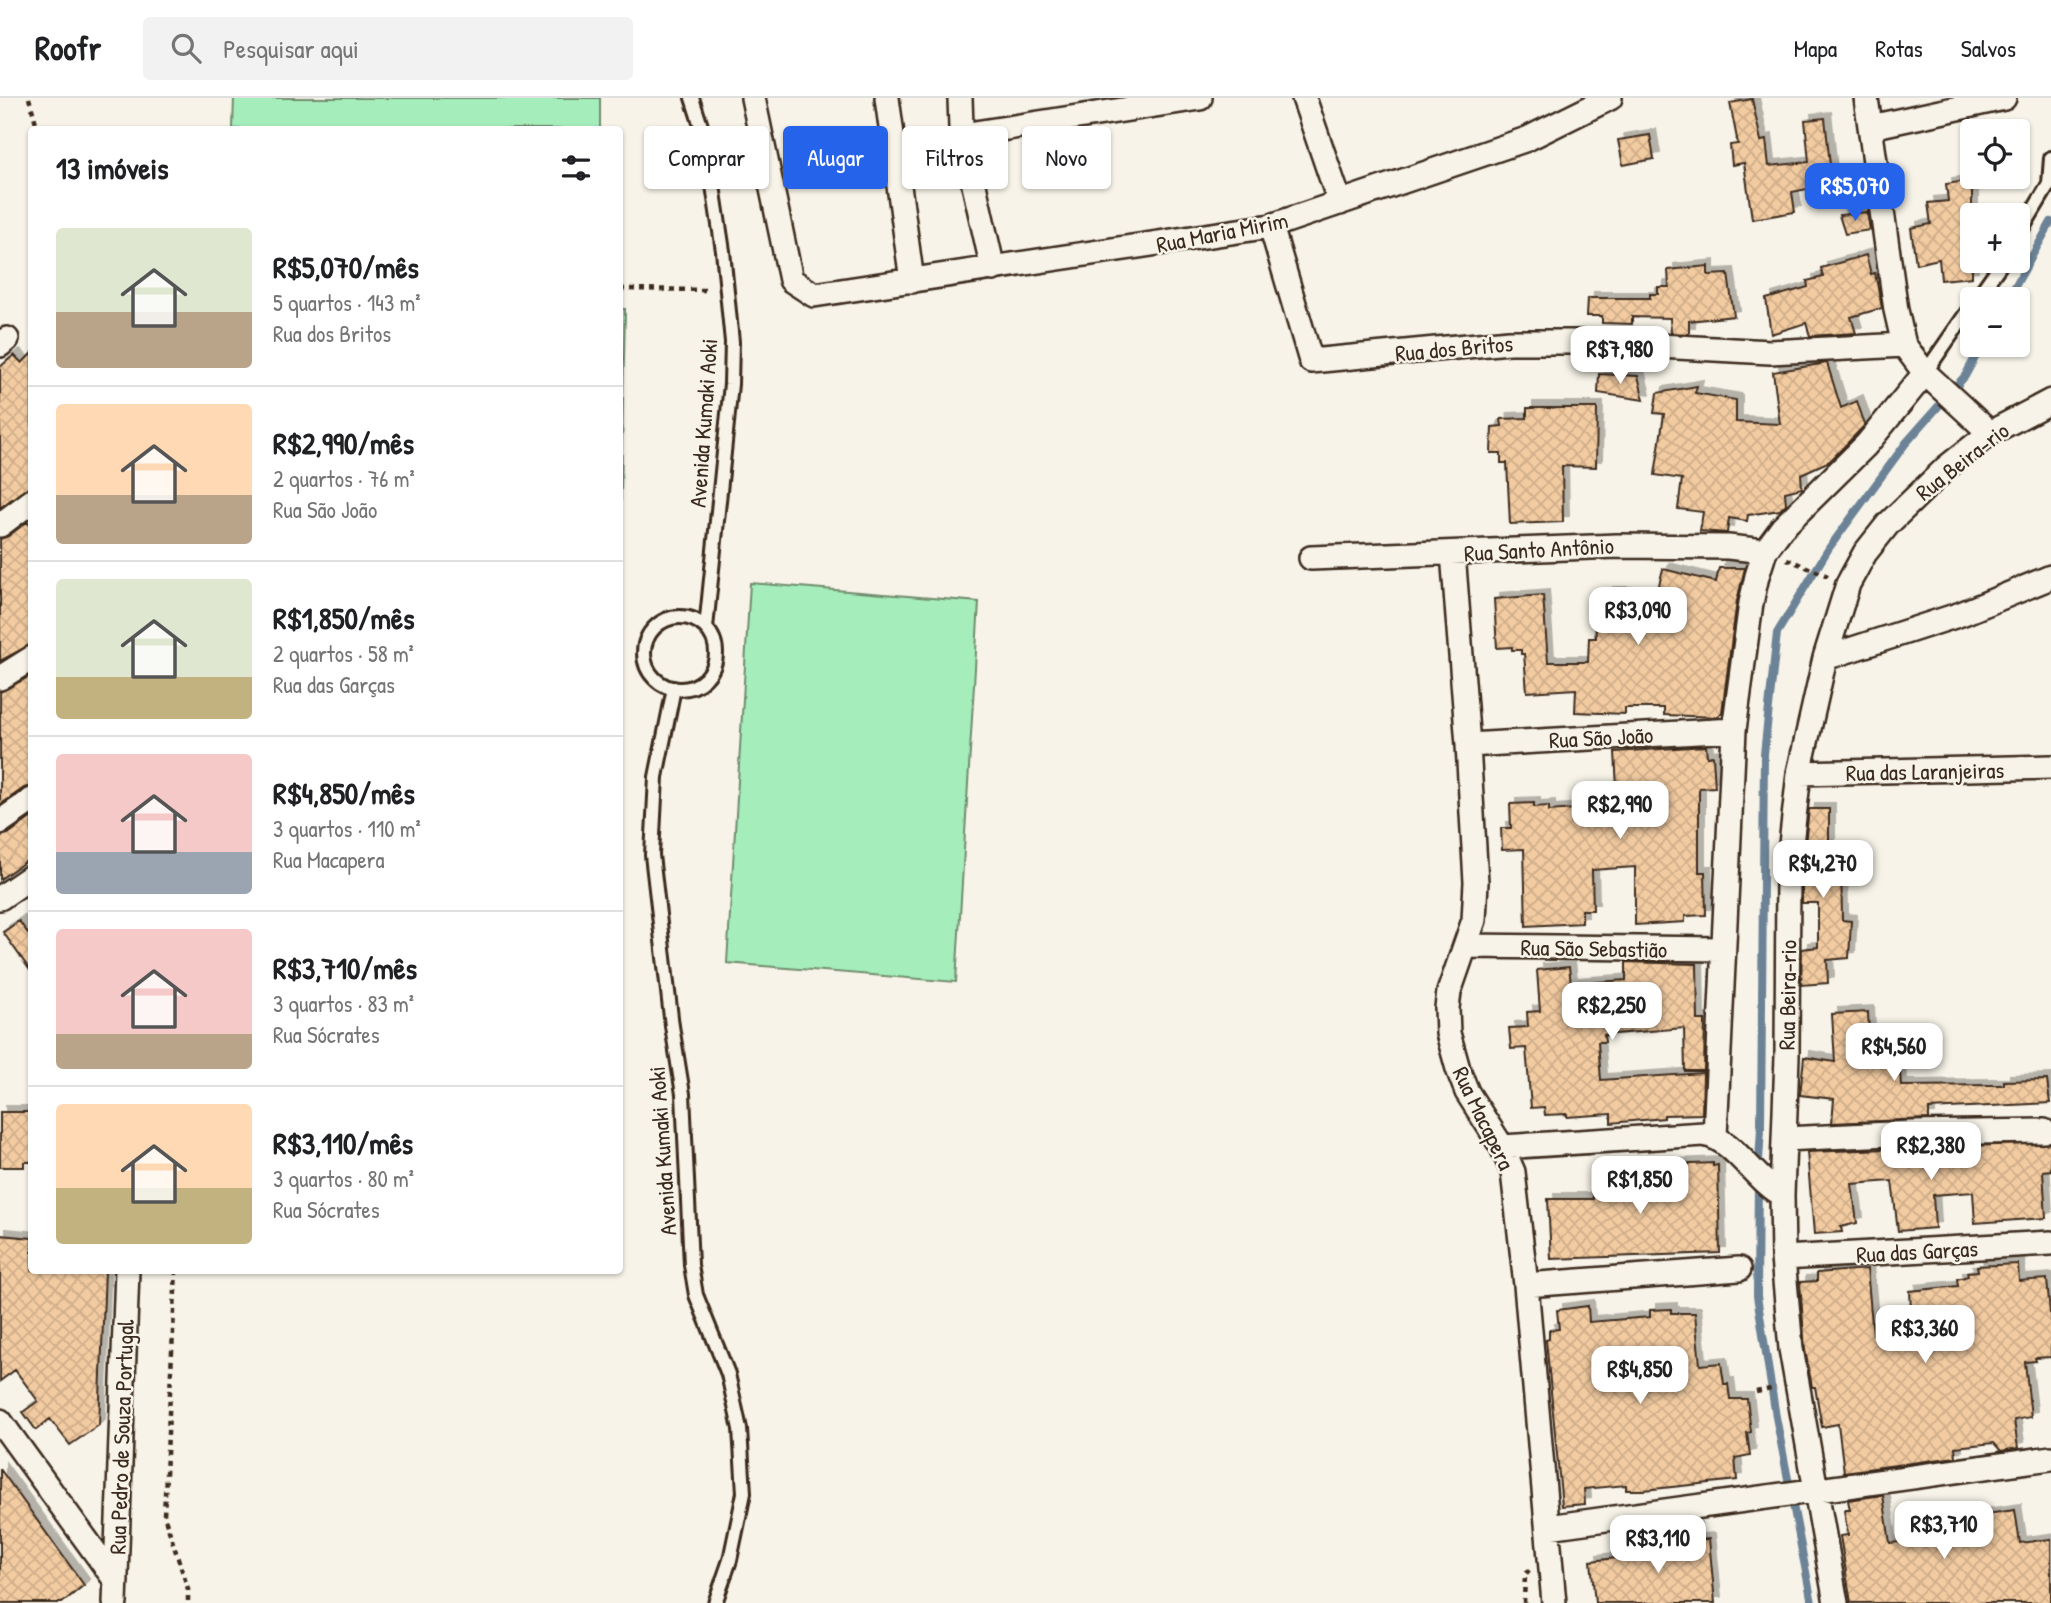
<!DOCTYPE html>
<html lang="pt">
<head>
<meta charset="utf-8">
<style>
  :root { --surface:#fff; --page:#f2f2f2; --text:#202124; --muted:#757577; --line:#e0e0e0; --accent:#2563eb }
  body { margin:0; font-family:"Patrick Hand",sans-serif; background:var(--page); color:var(--text); height:100vh; display:flex; flex-direction:column; font-size:26px; white-space:nowrap }
  * { box-sizing:border-box; margin:0 }
  p { font-size:23px; color:var(--muted) }
  .icon { flex:none; width:38px; height:38px; fill:none; stroke:currentColor; stroke-width:2; stroke-linecap:round; stroke-linejoin:round }
  .map { position:relative; flex:1; overflow:hidden }
  .sheet { position:absolute; left:28px; top:28px; width:595px; height:1148px; display:flex; flex-direction:column; background:var(--surface); border-radius:7px; box-shadow:0 2px 5px #0004 }
  .sheet>* { flex:none }
  .banner { position:absolute; left:644px; top:28px; width:665px; height:63px; display:flex; gap:14px }
  .tools { position:absolute; left:1960px; top:21px; display:grid; gap:14px }
  .tools a { display:grid; place-items:center; width:70px; height:70px; border-radius:7px; background:var(--surface); box-shadow:0 2px 5px #0004; font-size:35px }
  .price { position:absolute; translate:-50% -60px; padding:0 16px; border-radius:14px; background:#fff; color:#222; font-size:23px; line-height:46px; filter:drop-shadow(0 2px 4px #0008) }
  .price::after { content:''; position:absolute; left:50%; top:42px; width:21px; height:16px; margin-left:-10px; background:inherit; clip-path:polygon(0 0,100% 0,50% 100%) }
  .price.selected { background:var(--accent); color:#fff }
  ul { padding:0; list-style:none }
  li { display:flex; align-items:center; gap:21px; height:175px; padding:0 28px }
  li+li { border-top:2px solid var(--line) }
  li span { display:grid; place-items:center; flex:none; width:196px; height:140px; border-radius:7px; color:#555 }
  li>.icon { margin-inline-start:auto }
  span .icon { width:84px; height:84px; fill:#fffc; stroke-width:1 }
  li b { font-size:30px }
  h2 { display:flex; justify-content:space-between; align-items:center; height:84px; padding:0 28px; font-size:30px }
  .tag { padding:0 24px; border-radius:7px; background:var(--surface); box-shadow:0 2px 5px #0004; font-size:24px; line-height:63px }
  .tag.selected { background:var(--accent); color:#fff }
  header { display:flex; align-items:center; gap:42px; box-sizing:border-box; height:98px; padding:0 35px; background:var(--surface); border-bottom:2px solid var(--line) }
  header strong { font-size:33px }
  nav { display:flex; gap:38px; margin-inline-start:auto; font-size:24px }
  .search { width:490px; height:63px; background:var(--page); display:flex; align-items:center; gap:18px; box-sizing:border-box; padding:0 24px; border-radius:7px; color:var(--muted); font-size:26px }
  .map>svg:first-child { display:block }
</style>
</head>
<body>
<header>
<strong>Roofr</strong>
<div class="search"><svg class="icon" aria-label="search" viewBox="0 0 24 24"><circle cx="10" cy="10" r="6"/><path d="M15 15l6 6"/></svg>Pesquisar aqui</div>
<nav><a>Mapa</a><a>Rotas</a><a>Salvos</a></nav>
</header>
<div class="map">
<svg width="2051" height="1505" viewBox="0 0 2051 1505">
  <defs>
    <pattern id="building-cross-hatch" width="8" height="8" patternUnits="userSpaceOnUse" patternTransform="scale(1.75)"><rect width="8" height="8" fill="#f2cba1"/><path d="M0 0l8 8M0 8l8-8" fill="none" stroke="#d0ae8a"/></pattern>
    <filter id="shadow"><feDropShadow dx="6" dy="-6" stdDeviation="0" flood-color="#0004"/></filter>
  </defs>
  <rect width="100%" height="100%" fill="#f7f3e8"/>
  <filter id="ink" filterUnits="userSpaceOnUse"><feTurbulence type="fractalNoise" baseFrequency=".0143" numOctaves="2"/><feDisplacementMap in="SourceGraphic" scale="14" xChannelSelector="R" yChannelSelector="G"/><feConvolveMatrix kernelMatrix="1 2 1 2 8 2 1 2 1" color-interpolation-filters="sRGB"/></filter>
  <g filter="url(#ink)">
    <!-- pitch -->
    <path fill="#a5eebc" stroke="#708c6d" stroke-width="2" d="M234 0H600V31H233Z
      M620 211H625L620 439Z
      M750 485 979 504 956 884 727 865Z"/>
    <g fill="none" stroke-linecap="round" stroke-linejoin="round">
      <!-- stream -->
      <path stroke="#6c8397" stroke-width="8" d="M2008 201 2051 124
        M1812 1505 1776 1319 1757 1198 1758 1079 1761 1030 1764 656 1777 535 1829 450 1906 345 1965 278 1982 247"/>
    </g>
    <!-- building -->
    <path fill="url(#building-cross-hatch)" stroke="#3b2a1e" stroke-width="2" filter="url(#shadow)" d="M1752 1 1761 43 1766 42 1769 68 1809 64 1805 22 1825 20 1832 86 1792 94 1795 114 1752 121 1744 65 1732 67 1730 47 1738 46 1730 5Z
      M1650 37 1654 61 1623 67 1618 42Z
      M1972 82V179L1941 182 1939 161 1916 166 1911 130 1931 126 1928 105 1948 103 1946 86Z
      M1867 114 1870 132 1845 136 1839 117Z
      M1866 157 1871 176 1875 175 1882 210 1851 219 1856 235 1810 238 1806 225 1771 236 1766 201 1808 189 1807 183 1823 179 1821 170Z
      M1708 168V177L1728 176 1734 218 1689 223V236L1671 235 1670 220 1632 219V226L1602 225V218H1587L1588 200H1650V196H1658V189H1669L1668 172Z
      M32 255V389L24 392 0 410V269L14 257 22 265Z
      M1827 265 1841 310 1857 303 1865 327 1830 363 1801 376 1802 390 1785 394 1786 406 1780 412 1748 417 1747 423 1729 420 1727 435 1700 433 1703 414 1678 411 1682 381 1655 377 1664 316 1654 315 1657 295 1697 288 1695 295 1736 302V324L1780 326 1773 274Z
      M1599 276 1638 278 1644 302 1598 295Z
      M1527 310H1597L1596 369 1562 368 1563 424 1510 426 1507 365H1501V355H1491L1492 329 1502 328 1501 321 1527 320Z
      M27 424 32 429V546L0 563V441L8 438Z
      M1719 470H1745L1737 503 1722 614 1718 619 1664 617V610H1625V616L1575 614 1576 591 1527 594 1524 556H1521V552H1512V549L1497 550 1494 501 1543 497 1548 564H1588L1589 540H1596L1595 517 1608 516 1607 495H1657L1663 471 1716 484Z
      M32 577V688L24 690 0 707V594Z
      M1706 648 1707 659 1713 658 1715 689 1699 690V774H1705L1706 817 1685 818V824L1635 827V769L1592 772 1593 812H1582V825L1526 828 1524 751 1502 752 1501 730H1511L1510 706 1534 705V709L1549 708V713L1601 709V691L1617 690 1615 654Z
      M1809 711H1829V756H1841L1842 822 1851 823 1849 860 1827 862 1828 885 1801 887 1802 851 1818 849V805H1802V774Z
      M32 719V759L0 781V738L8 736Z
      M19 823 32 841V875L3 834Z
      M1626 864 1697 866 1698 922H1705L1704 973H1685L1684 930 1604 937 1605 944H1598L1601 982 1703 975 1702 1016 1664 1017V1020L1611 1025V1016L1567 1019V1016L1545 1017 1544 1009 1531 1010 1526 950 1511 951 1509 930 1528 929 1527 914 1540 913 1537 872 1569 869 1571 886 1626 882Z
      M1868 914 1870 960 1899 959 1901 988 1994 987H2004V983L2047 982 2050 1005 1929 1011V1021L1832 1025 1834 1001 1800 997 1804 959 1835 964 1832 916Z
      M0 1014H32V1064H24V1069H0Z
      M2051 1045V1072L2043 1073 2046 1120 1975 1125 1973 1094 1933 1097 1935 1130 1898 1133 1892 1083 1852 1086 1857 1125 1841 1129 1842 1134 1814 1136 1807 1054Z
      M1713 1065V1068L1718 1067 1720 1155 1551 1161 1548 1101H1593L1592 1070 1632 1068 1633 1084 1671 1082 1670 1067Z
      M0 1137 32 1140V1172H105L99 1327 70 1347 50 1321 36 1332 23 1314 38 1303 15 1272 0 1283Z
      M2018 1166 2019 1183 2047 1181 2051 1227V1259L2035 1260 2036 1263 2025 1264 2031 1319 2014 1322 2018 1350 2001 1353 1994 1345 1955 1349 1956 1359 1844 1374 1838 1326 1822 1329 1815 1289H1812L1805 1252 1800 1184 1817 1183V1175L1867 1171 1873 1236 1912 1232 1910 1193 1958 1188 1957 1181 1968 1178 1967 1174 1978 1173 1977 1168Z
      M1588 1208 1589 1224 1650 1219V1212L1671 1211V1215H1695L1700 1267 1721 1265 1724 1286H1728L1730 1301H1747L1751 1334 1747 1335 1750 1357 1735 1360 1737 1382 1644 1392H1626V1387L1584 1391 1585 1406 1562 1408 1546 1242 1549 1241V1232L1559 1231 1557 1212Z
      M0 1371 84 1487 62 1505H0Z
      M1883 1397 1890 1445 1947 1440 1944 1422 2015 1412 2020 1445 2051 1441V1505H1851L1840 1438 1848 1437 1844 1412H1850L1848 1402Z
      M1695 1430 1696 1442 1709 1441 1715 1505H1595L1591 1463 1677 1453 1676 1432Z"/>
    <g fill="none" stroke-linecap="round" stroke-linejoin="round">
      <defs>
        <path id="lane" d="M692 0 703 34 710 68 723 153 732 244 731 286 706 530
          M2018 138 2049 86 2051 60
          M1976 201 2003 163
          M1925 275 1972 207
          M644 555a36 36 0 1 1 72 0a36 36 0 1 1-72 0Z
          M674 590 656 679 652 757 672 928 683 996 691 1167 696 1197 728 1276 740 1331 744 1395 730 1462 715 1505"/>
        <path id="street" d="M753 0 791 182 814 197 1271 128 1527 41 1610 0
          M887 0 912 183
          M960 0 961 30 993 171
          M1304 0 1340 105
          M1866 0 1896 212 1904 247 1925 275 1990 335
          M1871 29 2004 0
          M962 37 1200 0
          M1271 128 1311 263 1509 244H1584L1770 254 1904 247
          M0 247 7 241
          M0 427 32 403
          M1453 455 1468 647 1476 784 1474 822 1449 894 1447 910 1448 935 1458 971 1467 994 1502 1049 1513 1074 1526 1187 1554 1505
          M1311 460 1617 448 1728 449 1765 453
          M1825 560 1961 516 2051 479
          M0 580 32 560
          M1468 647 1734 632
          M1799 675 2051 669
          M0 724 32 702
          M0 800 32 778
          M1466 848 1722 851
          M1715 1038 1734 632 1751 505 1757 478 1765 453 1782 430 1866 347 1925 275
          M1784 1041 1911 1035 2044 1033
          M1502 1049 1704 1036C1735 1042 1754 1082 1782 1097
          M1783 1160 2051 1145
          M1526 1187 1739 1171
          M0 1323 116 1483
          M1548 1429 2051 1360
          M115 1505 127 1172
          M1836 1505 1791 1251 1783 1160 1782 1097 1787 958 1788 773 1799 675 1825 560 1848 486 1865 455 1888 426 1947 369 1990 335 2051 303"/>
      </defs>
      <!-- lane casing -->
      <use href="#lane" stroke="#3b2a1e" stroke-width="18"/>
      <!-- street casing -->
      <use href="#street" stroke="#3b2a1e" stroke-width="28"/>
      <!-- path -->
      <path stroke="#3b2a1e" stroke-width="4.5" stroke-dasharray="5 5" stroke-linecap="butt" d="M29 0 38 32
        M620 191 709 192
        M1787 461 1828 478
        M176 1172 164 1417 188 1491V1505
        M1756 1294 1776 1290
        M1524 1505 1525 1477 1529 1472"/>
      <!-- lane -->
      <use href="#lane" stroke="#f7f3e8" stroke-width="12"/>
      <!-- street -->
      <use href="#street" stroke="#f7f3e8" stroke-width="23"/>
    </g>
  </g>
  <g text-anchor="middle" dominant-baseline="central" stroke-width="5" stroke-linejoin="round" paint-order="stroke">
    <!-- street labels -->
    <g font-size="23" fill="#3b2a1e" stroke="#f7f3e8">
      <text transform="translate(1222 134) rotate(-11)">Rua Maria Mirim</text>
      <text transform="translate(1454 250) rotate(-5)">Rua dos Britos</text>
      <text transform="translate(703 325) rotate(-86)">Avenida Kumaki Aoki</text>
      <text transform="translate(1962 363) rotate(-38)">Rua Beira-rio</text>
      <text transform="translate(1539 451) rotate(-3)">Rua Santo Antônio</text>
      <text transform="translate(1601 639) rotate(-3)">Rua São João</text>
      <text transform="translate(1925 673) rotate(-1)">Rua das Laranjeiras</text>
      <text transform="translate(1594 850) rotate(1)">Rua São Sebastião</text>
      <text transform="translate(1787 897) rotate(-89)">Rua Beira-rio</text>
      <text transform="translate(1484 1020) rotate(64)">Rua Macapera</text>
      <text transform="translate(662 1053) rotate(-94)">Avenida Kumaki Aoki</text>
      <text transform="translate(1917 1153) rotate(-3)">Rua das Garças</text>
      <text transform="translate(121 1339) rotate(-88)">Rua Pedro de Souza Portugal</text>
    </g>
  </g>
</svg>
<div class="tools">
<a><svg class="icon" aria-label="locate" viewBox="0 0 24 24"><circle cx="12" cy="12" r="6"/><path d="M12 2v4M12 18v4M2 12h4M18 12h4"/></svg></a>
<a>+</a>
<a>−</a>
</div>
<b class="price selected" style="left:1855px;top:125px">R$5,070</b>
<b class="price" style="left:1620px;top:288px">R$7,980</b>
<b class="price" style="left:1638px;top:549px">R$3,090</b>
<b class="price" style="left:1620px;top:743px">R$2,990</b>
<b class="price" style="left:1823px;top:802px">R$4,270</b>
<b class="price" style="left:1612px;top:944px">R$2,250</b>
<b class="price" style="left:1894px;top:985px">R$4,560</b>
<b class="price" style="left:1931px;top:1084px">R$2,380</b>
<b class="price" style="left:1640px;top:1118px">R$1,850</b>
<b class="price" style="left:1925px;top:1267px">R$3,360</b>
<b class="price" style="left:1640px;top:1308px">R$4,850</b>
<b class="price" style="left:1944px;top:1463px">R$3,710</b>
<b class="price" style="left:1658px;top:1477px">R$3,110</b>
<div class="banner">
<a class="tag">Comprar</a>
<a class="tag selected">Alugar</a>
<a class="tag">Filtros</a>
<a class="tag">Novo</a>
</div>
<section class="sheet">
<h2>13 imóveis<svg class="icon" aria-label="filters" viewBox="0 0 24 24"><path d="M4 7h16M4 17h16"/><circle cx="9" cy="7" r="2"/><circle cx="15" cy="17" r="2"/></svg></h2>
<ul>
<li><span style="background:linear-gradient(#dfe7d0 60%,#b9a48a 0)"><svg class="icon" aria-label="home" viewBox="0 0 24 24"><path d="M3 11l9-7 9 7M6 9v11h12V9"/></svg></span><div><b>R$5,070/mês</b><p>5 quartos · 143 m²</p><p>Rua dos Britos</p></div></li>
<li><span style="background:linear-gradient(#ffd9b3 65%,#b9a48a 0)"><svg class="icon" aria-label="home" viewBox="0 0 24 24"><path d="M3 11l9-7 9 7M6 9v11h12V9"/></svg></span><div><b>R$2,990/mês</b><p>2 quartos · 76 m²</p><p>Rua São João</p></div></li>
<li><span style="background:linear-gradient(#dfe7d0 70%,#c2b280 0)"><svg class="icon" aria-label="home" viewBox="0 0 24 24"><path d="M3 11l9-7 9 7M6 9v11h12V9"/></svg></span><div><b>R$1,850/mês</b><p>2 quartos · 58 m²</p><p>Rua das Garças</p></div></li>
<li><span style="background:linear-gradient(#f6c9c9 70%,#9aa5b1 0)"><svg class="icon" aria-label="home" viewBox="0 0 24 24"><path d="M3 11l9-7 9 7M6 9v11h12V9"/></svg></span><div><b>R$4,850/mês</b><p>3 quartos · 110 m²</p><p>Rua Macapera</p></div></li>
<li><span style="background:linear-gradient(#f6c9c9 75%,#b9a48a 0)"><svg class="icon" aria-label="home" viewBox="0 0 24 24"><path d="M3 11l9-7 9 7M6 9v11h12V9"/></svg></span><div><b>R$3,710/mês</b><p>3 quartos · 83 m²</p><p>Rua Sócrates</p></div></li>
<li><span style="background:linear-gradient(#ffd9b3 60%,#c2b280 0)"><svg class="icon" aria-label="home" viewBox="0 0 24 24"><path d="M3 11l9-7 9 7M6 9v11h12V9"/></svg></span><div><b>R$3,110/mês</b><p>3 quartos · 80 m²</p><p>Rua Sócrates</p></div></li>
</ul>
</section>
</div>
</body>
</html>
